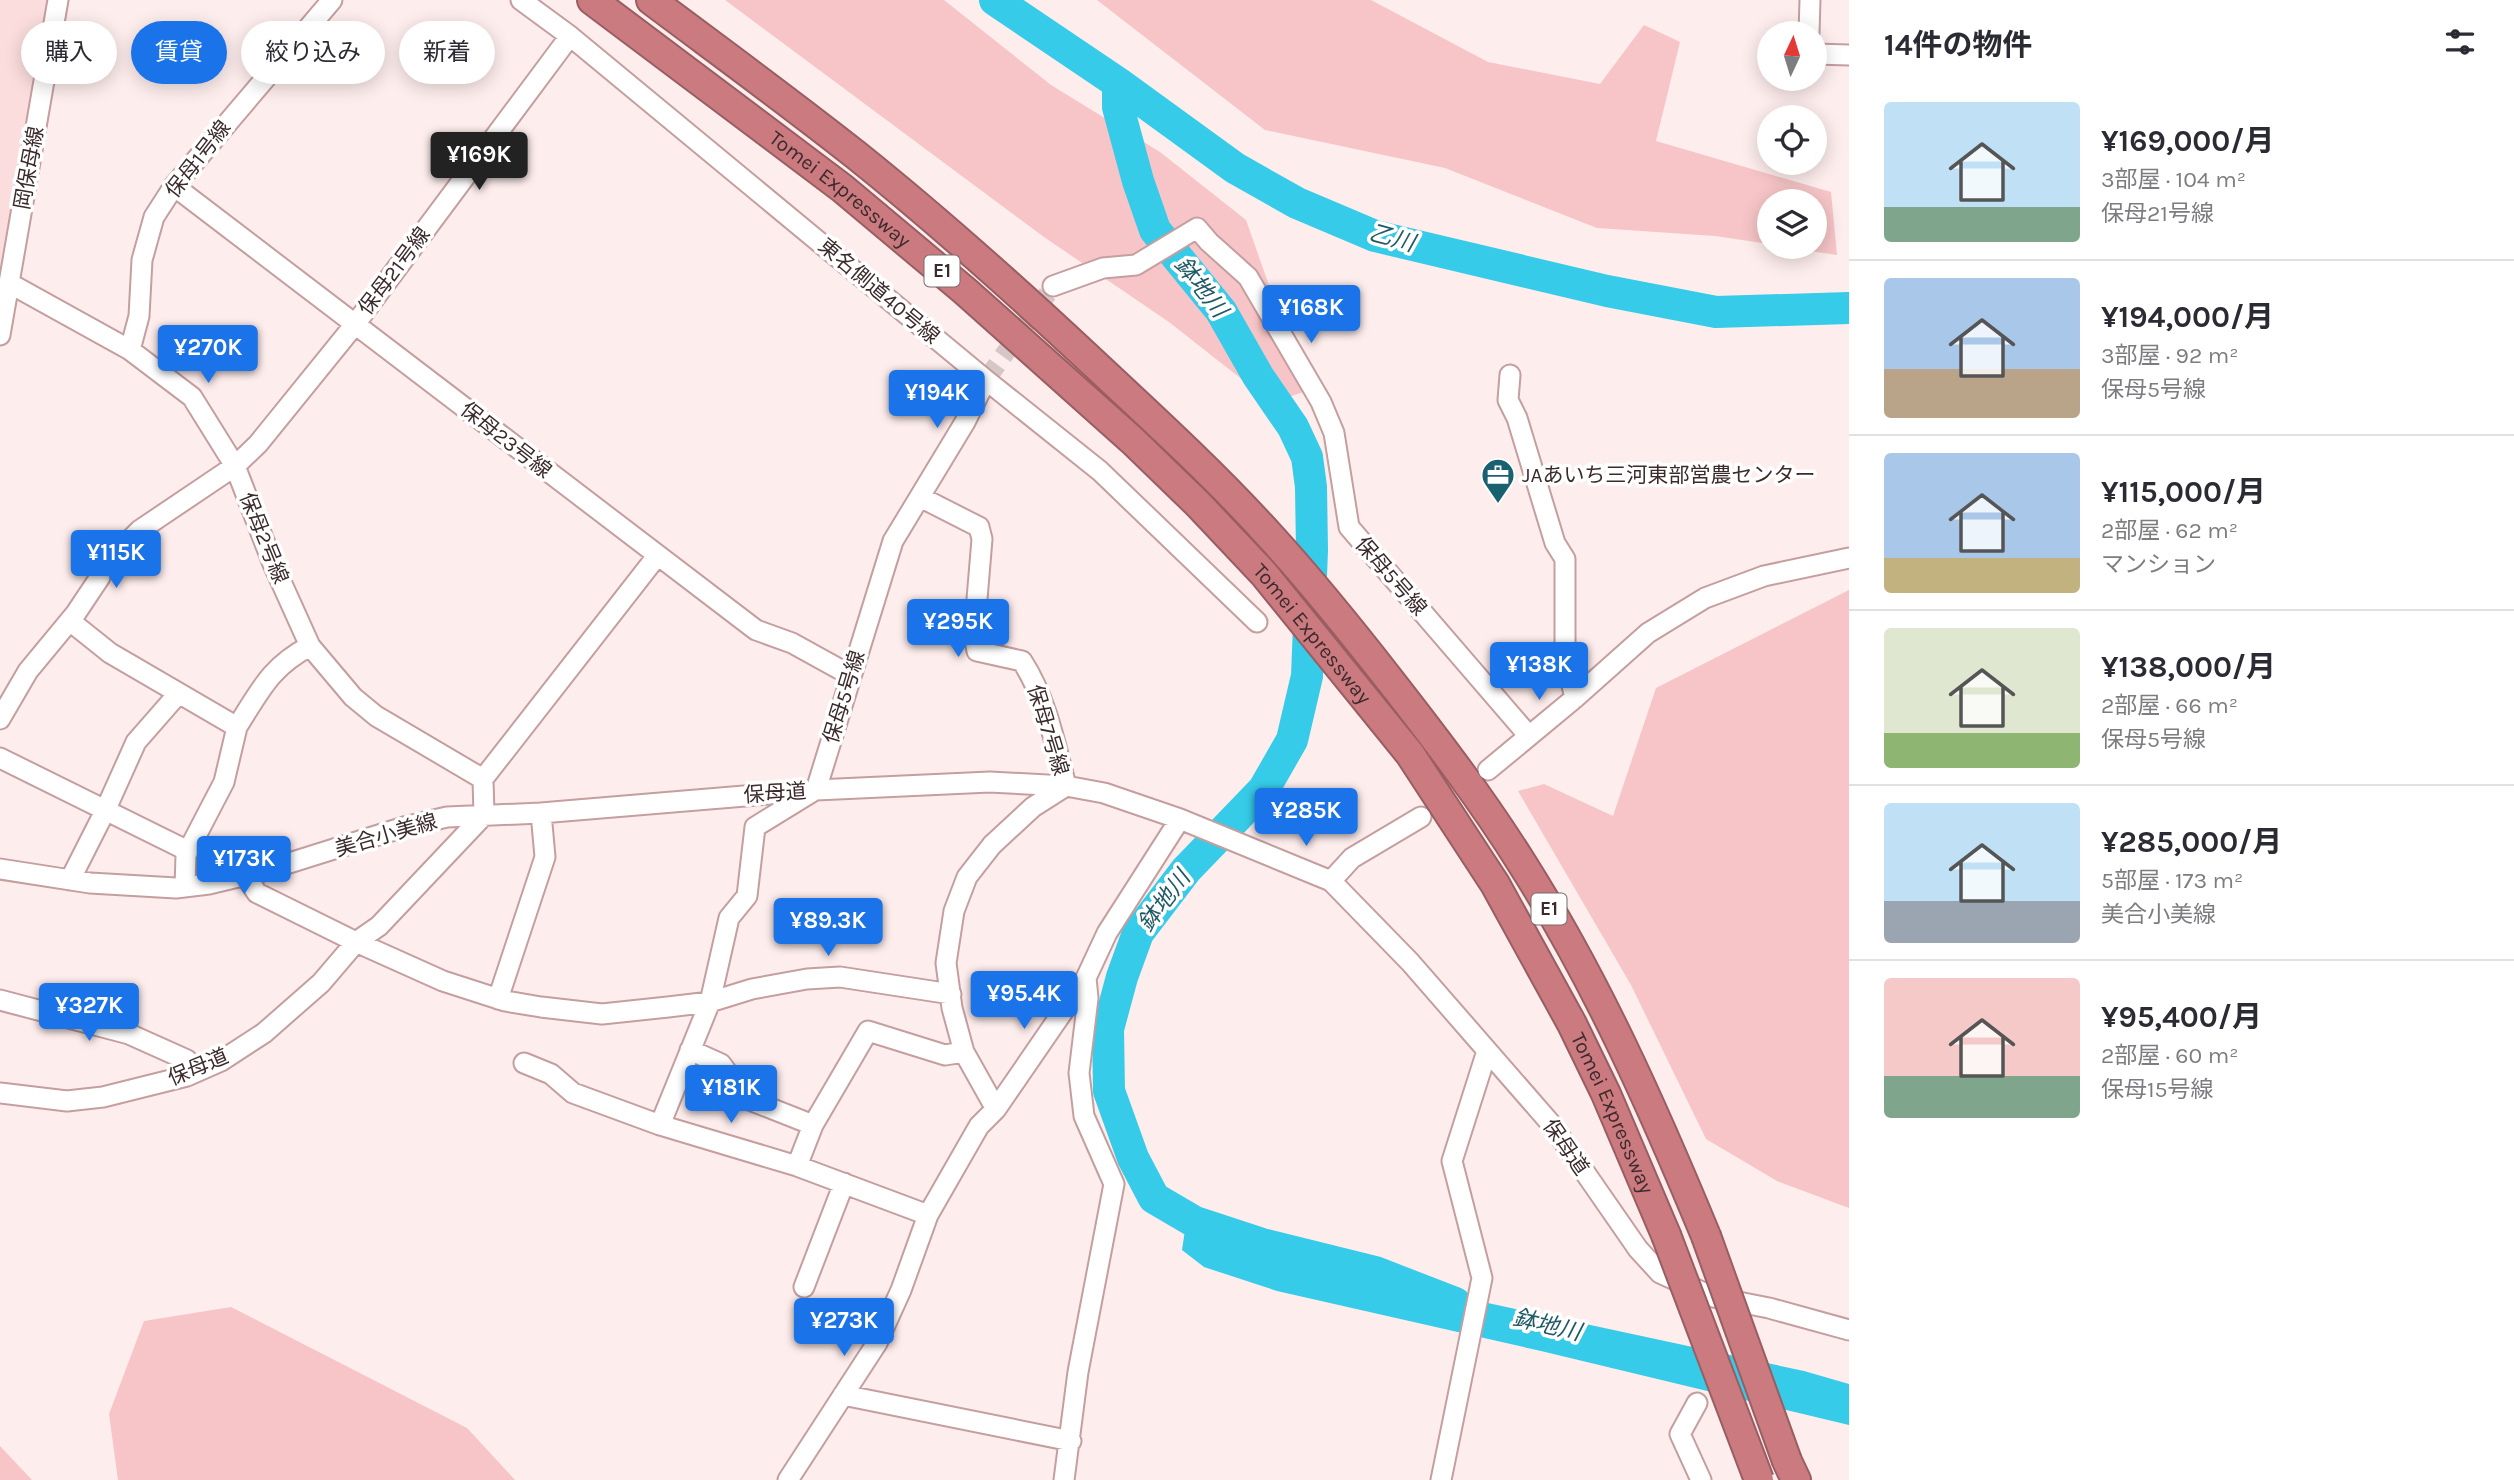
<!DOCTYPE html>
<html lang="ja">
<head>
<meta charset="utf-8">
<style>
  :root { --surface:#fff; --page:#f7f7f7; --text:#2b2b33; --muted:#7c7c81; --line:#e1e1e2; --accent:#1a73e8 }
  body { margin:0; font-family:Karla,"Noto Sans JP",sans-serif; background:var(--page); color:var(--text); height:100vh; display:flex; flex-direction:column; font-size:26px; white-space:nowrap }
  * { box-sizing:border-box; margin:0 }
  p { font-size:23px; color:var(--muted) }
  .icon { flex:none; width:38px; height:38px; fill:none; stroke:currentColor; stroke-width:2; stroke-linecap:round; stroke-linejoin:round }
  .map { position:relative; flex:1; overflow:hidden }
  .panel { display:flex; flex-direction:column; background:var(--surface); width:665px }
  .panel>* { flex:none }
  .banner { position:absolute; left:21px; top:21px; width:665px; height:63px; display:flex; gap:14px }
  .needle { width:46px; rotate:4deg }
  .controls { position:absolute; left:1757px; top:21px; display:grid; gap:14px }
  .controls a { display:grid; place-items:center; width:70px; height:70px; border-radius:50%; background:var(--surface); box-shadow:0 4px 18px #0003; font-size:35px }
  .price { position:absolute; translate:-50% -60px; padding:0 16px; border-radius:7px; background:var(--accent); color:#fff; font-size:23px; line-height:46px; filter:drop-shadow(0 2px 4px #0008) }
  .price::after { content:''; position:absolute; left:50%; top:42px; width:21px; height:16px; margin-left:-10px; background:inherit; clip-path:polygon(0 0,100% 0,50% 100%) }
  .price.on { background:#222; color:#fff }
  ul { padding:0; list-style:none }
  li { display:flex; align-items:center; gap:21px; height:175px; padding:0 35px }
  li+li { border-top:2px solid var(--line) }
  li span { display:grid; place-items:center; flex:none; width:196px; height:140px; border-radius:7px; color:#555 }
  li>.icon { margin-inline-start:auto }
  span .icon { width:84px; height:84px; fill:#fffc; stroke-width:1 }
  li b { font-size:30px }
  h2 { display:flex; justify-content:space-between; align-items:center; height:84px; padding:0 35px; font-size:30px }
  .tag { padding:0 24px; border-radius:32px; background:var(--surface); box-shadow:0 4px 18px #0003; font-size:24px; line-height:63px }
  .tag.on { background:var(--accent); color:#fff }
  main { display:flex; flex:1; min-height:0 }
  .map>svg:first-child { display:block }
</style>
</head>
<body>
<main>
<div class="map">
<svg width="1849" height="1480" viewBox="0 0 1849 1480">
  <rect width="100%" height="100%" fill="#feeded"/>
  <!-- built -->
  <path fill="#fcddde" d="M0 0H48L0 271Z"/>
  <!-- green -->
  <path fill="#f7c5c7" d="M725 0H944L1051 85 1160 152 1246 220 1306 391 1272 403 1169 322 1044 237Z
    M1097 0H1371L1488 62 1600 84 1644 25 1680 42 1656 141 1831 192 1837 255 1784 247H1815V201H1769V244L1715 236 1597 228 1445 168 1265 130Z
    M1849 590V1208L1777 1181 1706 1139 1631 985 1518 791 1544 784 1613 816 1656 688Z
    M231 1307 467 1428 515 1480H118L109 1414 144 1321Z
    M0 1446 32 1480H0Z"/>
  <!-- water -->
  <path fill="#36cbe8" d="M1188 1210 1293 1261 1804 1371 1849 1384V1425L1541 1351 1277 1291 1204 1267 1182 1250Z"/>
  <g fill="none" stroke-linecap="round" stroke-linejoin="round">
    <!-- river -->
    <path stroke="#36cbe8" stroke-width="32" d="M995 0 1118 83 1235 168 1297 203 1375 236 1607 291 1716 312 1849 308
      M1118 83V107L1138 181 1155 230 1221 311 1258 376 1293 427 1307 457 1311 487 1312 550 1307 676 1292 740 1264 789 1186 870 1138 933 1122 977 1108 1029 1109 1091 1133 1158 1154 1198 1195 1222 1262 1244 1375 1272 1455 1303"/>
    <!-- minor-tunnel -->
    <path stroke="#d7c6c6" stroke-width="19" stroke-dasharray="19 10" stroke-linecap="butt" d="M986 380 1053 286"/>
    <defs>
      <path id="minor" d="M521 0 570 36 986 380 1100 471 1257 622
        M1809 33 1810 0
        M1815 54 1849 55
        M174 186 756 630 792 643 850 675
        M9 283 130 350 192 397 235 466 273 564 310 646 353 697 376 716 483 779 484 815
        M1053 286 1103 268 1136 265 1197 228 1209 242 1248 277 1321 402 1334 433 1349 527 1529 736
        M0 335 58 0
        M130 350 139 316 142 260 154 217 174 186 332 0
        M1510 375 1508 400 1517 418 1555 543 1565 559V656L1575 698
        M920 497 979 527 982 539 974 635 977 651 1022 661C1046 698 1055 743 1066 786
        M70 621 110 653 237 727C260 691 270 667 310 646
        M0 719 28 671 76 613 100 577 102 568 140 530 235 466 258 444 356 323 570 36
        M0 758 188 851
        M1488 770 1575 698 1648 633 1705 598 1764 576 1849 558
        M483 779 657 556
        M816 790 893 541 965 422 986 380
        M0 869 90 883 176 888 209 884 267 870 404 827 447 817 541 813 816 790 990 782 1066 786 1104 793 1180 819 1331 881 1410 962 1552 1125 1638 1249 1660 1273 1713 1297 1769 1308 1849 1330
        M245 875 257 893 356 942 443 981 505 1001 541 1007 602 1014 668 1007 710 1002 752 989 807 979 840 977 951 994
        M70 880 105 811 136 742 178 694
        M1331 881 1352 858 1421 817
        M185 887 186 855 224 782 237 727
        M498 999 545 857 541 813
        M0 1000 129 1034 187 1060 195 1072
        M690 1050 721 1064 747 1099 813 1125
        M524 1063 551 1074 573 1093 660 1125 797 1166 928 1215
        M0 1093 67 1101 103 1097 187 1076 221 1061 264 1033 321 983 356 942 379 926 484 815
        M996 1109 1086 978
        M660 1125 710 1002 729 918 747 896 755 827 812 792
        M797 1166 813 1125 868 1031 945 1055 964 1052
        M804 1287 844 1183
        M843 1395 1071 1441
        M1697 1403 1680 1434 1701 1480
        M788 1480 877 1343 901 1290 928 1215 979 1126 996 1109 964 1052 952 1008 946 963 954 911 967 877 992 845 1033 807 1066 786
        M1064 1480 1078 1372 1114 1184 1084 1116 1079 1073 1088 998 1086 978 1107 933 1180 819
        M1441 1480 1482 1278 1452 1161 1487 1051"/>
      <g id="highway">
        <path id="s1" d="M592 0 842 188 965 291 1133 441 1198 504 1264 574 1410 754 1495 884 1572 1024 1606 1094 1666 1235"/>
        <path d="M651 0C719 51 789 102 856 155 936 219 1012 287 1087 357 1149 415 1213 473 1270 536 1313 583 1353 633 1392 683 1438 742 1483 801 1523 865 1597 982 1653 1108 1706 1236"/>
        <path d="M1787 1461 1796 1480"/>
      </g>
    </defs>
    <!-- minor casing -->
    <use href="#minor" stroke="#c59e9f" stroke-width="23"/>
    <!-- highway casing -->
    <use href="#highway" stroke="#995e62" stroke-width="32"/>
    <!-- minor -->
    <use href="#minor" stroke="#fff" stroke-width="19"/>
    <!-- highway -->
    <use href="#highway" stroke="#cb7a7f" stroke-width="28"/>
    <defs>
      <path id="highway-bridge" d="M1666 1235 1759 1480
        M1706 1236 1787 1461"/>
    </defs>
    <!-- highway-bridge casing -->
    <use href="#highway-bridge" stroke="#995e62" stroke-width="32" stroke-linecap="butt"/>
    <!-- highway-bridge -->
    <use href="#highway-bridge" stroke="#cb7a7f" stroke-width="28"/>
  </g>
  <!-- icons -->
  <defs>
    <symbol id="office-pin" viewBox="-11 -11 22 30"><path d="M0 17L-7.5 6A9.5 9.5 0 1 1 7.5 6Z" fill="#186170" stroke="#fff"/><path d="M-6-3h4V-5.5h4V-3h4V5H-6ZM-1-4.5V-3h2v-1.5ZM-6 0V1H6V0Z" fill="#fff"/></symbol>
  </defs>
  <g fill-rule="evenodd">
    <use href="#office-pin" x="1479" y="456" width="38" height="52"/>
  </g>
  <g text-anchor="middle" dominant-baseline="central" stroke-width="7" stroke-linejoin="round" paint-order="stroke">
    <!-- shield labels -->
    <g fill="#fff" stroke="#766b6b" stroke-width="2">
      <rect x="924.5" y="255.5" width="35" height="31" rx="5"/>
      <rect x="1531.5" y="893.5" width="35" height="31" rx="5"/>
    </g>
    <g font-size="19" font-weight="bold" fill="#3b2b2c">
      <text x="942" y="271">E1</text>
      <text x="1549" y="909">E1</text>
    </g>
    <!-- street labels -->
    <g font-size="21" fill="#3b2b2c" stroke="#fff">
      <text transform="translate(198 159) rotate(-52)">保母1号線</text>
      <text transform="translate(29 168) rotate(-80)">岡保母線</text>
      <text stroke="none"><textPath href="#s1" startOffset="312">Tomei Expressway</textPath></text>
      <text transform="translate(394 271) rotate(-53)">保母21号線</text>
      <text transform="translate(879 291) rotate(40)">東名側道40号線</text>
      <text transform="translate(506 440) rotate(38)">保母23号線</text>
      <text transform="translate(264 538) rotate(68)">保母2号線</text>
      <text transform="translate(1391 576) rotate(49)">保母5号線</text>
      <text stroke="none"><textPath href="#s1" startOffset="962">Tomei Expressway</textPath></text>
      <text transform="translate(844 697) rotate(-73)">保母5号線</text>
      <text transform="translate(1048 730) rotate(73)">保母7号線</text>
      <text transform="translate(775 793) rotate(-4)">保母道</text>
      <text transform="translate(386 835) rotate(-16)">美合小美線</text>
      <text transform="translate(198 1067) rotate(-23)">保母道</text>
      <text stroke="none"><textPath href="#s1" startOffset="1530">Tomei Expressway</textPath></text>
      <text transform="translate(1566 1147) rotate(55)">保母道</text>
    </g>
    <!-- poi labels -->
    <g font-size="21" fill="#3b2b2c" stroke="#fff" text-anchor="start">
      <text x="1522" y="475">JAあいち三河東部営農センター</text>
    </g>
    <!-- water labels -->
    <g font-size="23" font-style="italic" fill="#205a66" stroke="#fff">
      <text transform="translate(1392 238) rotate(15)">乙川</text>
      <text transform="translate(1201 287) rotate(52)">鉢地川</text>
      <text transform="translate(1164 901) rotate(-53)">鉢地川</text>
      <text transform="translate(1547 1325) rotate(13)">鉢地川</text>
    </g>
  </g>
</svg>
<div class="controls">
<a><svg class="needle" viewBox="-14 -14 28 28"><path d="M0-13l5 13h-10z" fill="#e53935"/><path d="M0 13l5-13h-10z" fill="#7c7c81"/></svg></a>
<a><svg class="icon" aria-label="locate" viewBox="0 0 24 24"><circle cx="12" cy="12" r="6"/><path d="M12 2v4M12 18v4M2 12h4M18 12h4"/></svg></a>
<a><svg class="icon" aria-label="layers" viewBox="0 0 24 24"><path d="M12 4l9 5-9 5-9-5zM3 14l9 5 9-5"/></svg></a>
</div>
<b class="price on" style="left:479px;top:192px">¥169K</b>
<b class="price" style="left:1311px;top:345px">¥168K</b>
<b class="price" style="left:208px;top:385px">¥270K</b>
<b class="price" style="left:937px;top:430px">¥194K</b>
<b class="price" style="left:116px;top:590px">¥115K</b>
<b class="price" style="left:958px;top:659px">¥295K</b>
<b class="price" style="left:1539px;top:702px">¥138K</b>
<b class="price" style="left:1306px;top:848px">¥285K</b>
<b class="price" style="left:244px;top:896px">¥173K</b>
<b class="price" style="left:828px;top:958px">¥89.3K</b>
<b class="price" style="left:1024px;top:1031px">¥95.4K</b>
<b class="price" style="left:89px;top:1043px">¥327K</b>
<b class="price" style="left:731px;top:1125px">¥181K</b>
<b class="price" style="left:844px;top:1358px">¥273K</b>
<div class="banner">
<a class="tag">購入</a>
<a class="tag on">賃貸</a>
<a class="tag">絞り込み</a>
<a class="tag">新着</a>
</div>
</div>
<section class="panel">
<h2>14件の物件<svg class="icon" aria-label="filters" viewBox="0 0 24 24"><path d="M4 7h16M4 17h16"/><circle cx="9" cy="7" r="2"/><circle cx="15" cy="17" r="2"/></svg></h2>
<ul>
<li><span style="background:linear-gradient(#bfe0f5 75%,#7fa58c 0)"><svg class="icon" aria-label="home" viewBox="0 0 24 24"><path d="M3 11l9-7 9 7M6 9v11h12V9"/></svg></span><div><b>¥169,000/月</b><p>3部屋 · 104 m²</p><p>保母21号線</p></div></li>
<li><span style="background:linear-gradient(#a9c7e8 65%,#b9a48a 0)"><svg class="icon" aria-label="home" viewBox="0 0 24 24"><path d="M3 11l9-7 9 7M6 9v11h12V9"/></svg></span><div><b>¥194,000/月</b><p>3部屋 · 92 m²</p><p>保母5号線</p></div></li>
<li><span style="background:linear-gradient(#a9c7e8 75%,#c2b280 0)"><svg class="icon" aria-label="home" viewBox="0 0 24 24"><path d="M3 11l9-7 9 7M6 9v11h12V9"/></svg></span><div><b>¥115,000/月</b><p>2部屋 · 62 m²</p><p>マンション</p></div></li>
<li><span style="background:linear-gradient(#dfe7d0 75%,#8fb573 0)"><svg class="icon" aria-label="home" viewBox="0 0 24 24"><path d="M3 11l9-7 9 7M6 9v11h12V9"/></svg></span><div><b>¥138,000/月</b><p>2部屋 · 66 m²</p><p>保母5号線</p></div></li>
<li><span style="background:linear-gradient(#bfe0f5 70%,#9aa5b1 0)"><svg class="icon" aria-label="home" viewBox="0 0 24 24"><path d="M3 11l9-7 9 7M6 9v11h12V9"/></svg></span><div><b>¥285,000/月</b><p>5部屋 · 173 m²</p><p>美合小美線</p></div></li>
<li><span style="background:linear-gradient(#f6c9c9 70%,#7fa58c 0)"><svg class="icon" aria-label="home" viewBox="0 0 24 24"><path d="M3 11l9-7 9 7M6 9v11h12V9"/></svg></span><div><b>¥95,400/月</b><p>2部屋 · 60 m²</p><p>保母15号線</p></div></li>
</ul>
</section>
</main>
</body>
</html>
